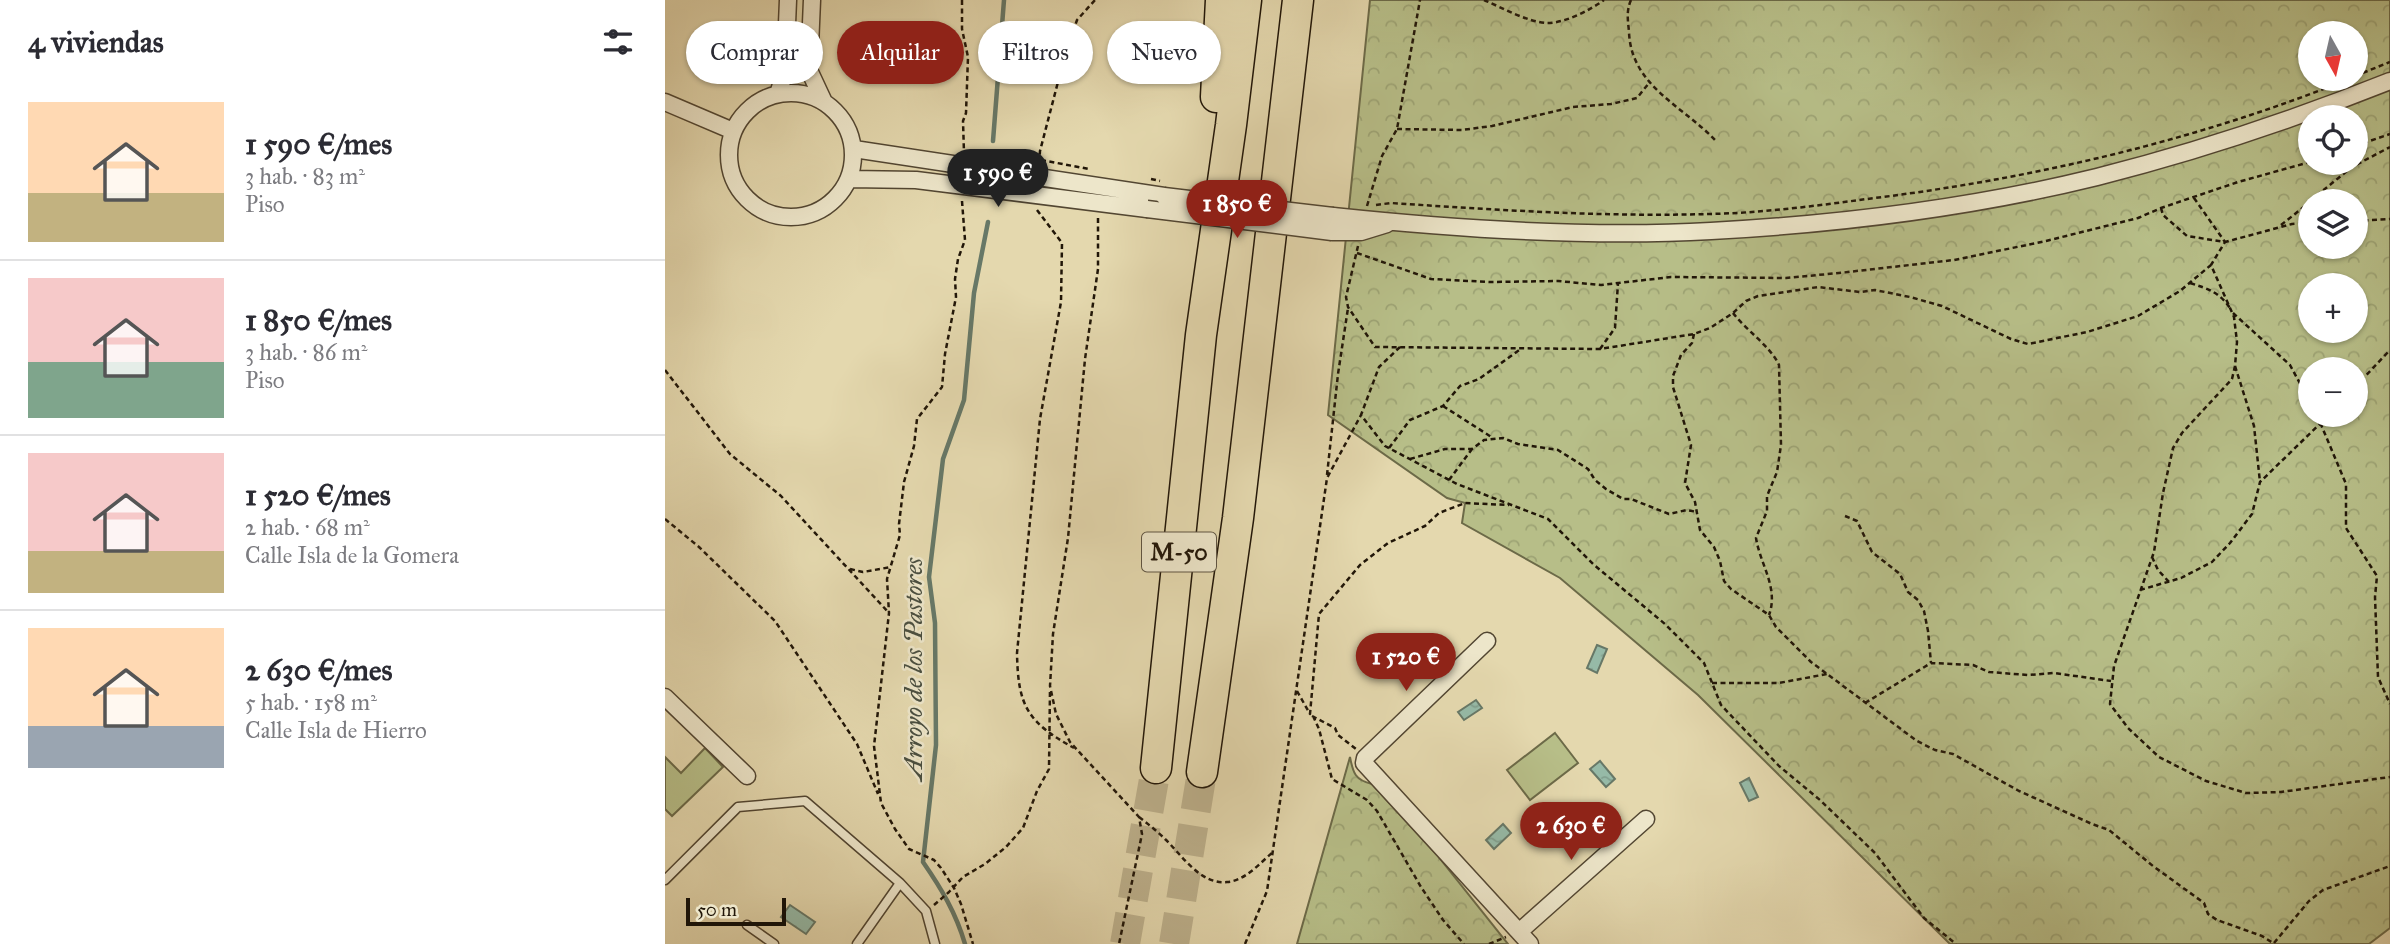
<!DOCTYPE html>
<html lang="es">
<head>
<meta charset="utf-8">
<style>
  :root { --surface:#fff; --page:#f7f7f7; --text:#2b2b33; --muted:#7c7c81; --line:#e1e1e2; --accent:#8f2418 }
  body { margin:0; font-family:"IM FELL Great Primer",serif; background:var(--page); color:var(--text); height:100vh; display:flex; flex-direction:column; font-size:26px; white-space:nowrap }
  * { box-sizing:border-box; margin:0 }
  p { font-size:23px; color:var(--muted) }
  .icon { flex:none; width:38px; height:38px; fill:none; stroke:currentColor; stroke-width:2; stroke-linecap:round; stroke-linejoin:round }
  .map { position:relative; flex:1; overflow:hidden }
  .drawer { display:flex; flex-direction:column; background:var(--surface); width:665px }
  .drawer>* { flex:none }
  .hud { position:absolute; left:21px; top:21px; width:665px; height:63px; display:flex; gap:14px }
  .needle { width:46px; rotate:172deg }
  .fabs { position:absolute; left:1633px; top:21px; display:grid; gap:14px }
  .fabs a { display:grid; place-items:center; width:70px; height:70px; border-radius:50%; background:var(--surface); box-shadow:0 2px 5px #0004; font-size:35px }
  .scale { position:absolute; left:21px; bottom:18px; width:100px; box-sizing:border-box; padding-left:7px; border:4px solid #211608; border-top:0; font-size:19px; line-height:24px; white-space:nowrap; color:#211608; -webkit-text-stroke:5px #ede6ca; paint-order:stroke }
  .price { position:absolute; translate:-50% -60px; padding:0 16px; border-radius:24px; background:var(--accent); color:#fff; font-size:23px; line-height:46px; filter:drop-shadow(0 2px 4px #0008) }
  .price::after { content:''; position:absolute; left:50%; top:42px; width:21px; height:16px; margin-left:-10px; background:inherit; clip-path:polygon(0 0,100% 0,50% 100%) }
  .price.current { background:#222; color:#fff }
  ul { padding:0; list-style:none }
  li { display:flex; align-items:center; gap:21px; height:175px; padding:0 28px }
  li+li { border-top:2px solid var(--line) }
  li span { display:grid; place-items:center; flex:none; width:196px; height:140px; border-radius:0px; color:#555 }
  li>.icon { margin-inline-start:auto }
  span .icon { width:84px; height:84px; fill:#fffc; stroke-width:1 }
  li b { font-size:30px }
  h2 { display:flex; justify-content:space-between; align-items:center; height:84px; padding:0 28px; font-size:30px }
  .chip { padding:0 24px; border-radius:32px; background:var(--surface); box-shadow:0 2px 5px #0004; font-size:24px; line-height:63px }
  .chip.current { background:var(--accent); color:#fff }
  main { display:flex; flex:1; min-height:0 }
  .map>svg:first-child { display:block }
</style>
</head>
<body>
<main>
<section class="drawer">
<h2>4 viviendas<svg class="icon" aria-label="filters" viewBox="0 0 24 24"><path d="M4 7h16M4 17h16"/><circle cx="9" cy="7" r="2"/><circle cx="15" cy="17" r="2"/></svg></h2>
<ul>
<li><span style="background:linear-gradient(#ffd9b3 65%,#c2b280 0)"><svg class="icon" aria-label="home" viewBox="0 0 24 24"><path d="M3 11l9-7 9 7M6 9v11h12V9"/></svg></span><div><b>1 590 €/mes</b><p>3 hab. · 83 m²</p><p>Piso</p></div></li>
<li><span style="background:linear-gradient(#f6c9c9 60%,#7fa58c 0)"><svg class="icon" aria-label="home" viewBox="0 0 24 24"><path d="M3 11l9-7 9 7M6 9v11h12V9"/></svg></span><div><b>1 850 €/mes</b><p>3 hab. · 86 m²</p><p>Piso</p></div></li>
<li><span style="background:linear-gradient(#f6c9c9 70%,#c2b280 0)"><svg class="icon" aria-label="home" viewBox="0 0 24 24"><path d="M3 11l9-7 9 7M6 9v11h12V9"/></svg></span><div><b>1 520 €/mes</b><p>2 hab. · 68 m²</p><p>Calle Isla de la Gomera</p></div></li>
<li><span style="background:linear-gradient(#ffd9b3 70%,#9aa5b1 0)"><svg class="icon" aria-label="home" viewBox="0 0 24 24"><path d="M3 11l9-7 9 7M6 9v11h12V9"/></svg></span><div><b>2 630 €/mes</b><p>5 hab. · 158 m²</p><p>Calle Isla de Hierro</p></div></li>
</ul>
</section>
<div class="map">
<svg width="1725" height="944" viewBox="0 0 1725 944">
  <defs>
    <pattern id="forest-crowns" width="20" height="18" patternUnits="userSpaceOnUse" patternTransform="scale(1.75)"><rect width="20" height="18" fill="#b7be88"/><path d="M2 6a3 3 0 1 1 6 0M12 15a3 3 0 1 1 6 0" fill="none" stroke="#9da374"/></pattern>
    <pattern id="water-ripples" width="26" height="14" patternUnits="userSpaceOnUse" patternTransform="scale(1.75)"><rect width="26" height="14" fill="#96baa7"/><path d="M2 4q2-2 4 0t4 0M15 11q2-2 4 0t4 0" fill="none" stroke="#819f8e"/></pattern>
  </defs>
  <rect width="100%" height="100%" fill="#e4d8ae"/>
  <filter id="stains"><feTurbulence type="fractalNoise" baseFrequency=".00286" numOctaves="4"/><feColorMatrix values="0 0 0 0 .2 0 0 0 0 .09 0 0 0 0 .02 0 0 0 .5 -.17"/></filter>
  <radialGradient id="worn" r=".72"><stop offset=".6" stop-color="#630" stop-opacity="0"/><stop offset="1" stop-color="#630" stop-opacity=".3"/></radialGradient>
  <!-- forest -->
  <path fill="url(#forest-crowns)" stroke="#6c6a48" stroke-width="2" fill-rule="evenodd" d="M705 0H1725V928L1704 944H1285L1033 695 895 578 797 523 800 503 782 498 663 415ZM1645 33H1690V79H1645ZM1645 117H1690V163H1645ZM1645 201H1690V247H1645ZM1645 285H1690V331H1645ZM1645 369H1690V415H1645Z
    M685 757C688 773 690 780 707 784L772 855 843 944H632Z"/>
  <!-- green -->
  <path fill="#b7be88" stroke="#6c6a48" stroke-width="2" d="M890 733 913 763 865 800 842 770Z
    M40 748 58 767 7 816 0 809V757L16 773Z"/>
  <!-- water -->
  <path fill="url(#water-ripples)" stroke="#677867" stroke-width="2" d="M932 645 942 649 932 673 922 668Z
    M811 700 817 708 799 720 793 712Z
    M935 761 950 779 941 787 925 769Z
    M1084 778 1093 797 1084 801 1075 783Z
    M838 824 846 833 829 849 821 840Z
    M125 905 150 922 141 934 116 917Z"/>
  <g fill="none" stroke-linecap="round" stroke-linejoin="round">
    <!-- stream -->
    <path stroke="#677867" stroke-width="4.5" d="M328 141 339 0
      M300 944C291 913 276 888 258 862L271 745 270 623 264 577 278 459 299 400 309 293 323 222"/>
    <!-- motorway-tunnel -->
    <path stroke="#bdb18d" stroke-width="30" stroke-dasharray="30 15" stroke-linecap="butt" d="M460 944 491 768
      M509 944 537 772"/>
    <defs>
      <path id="service" d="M0 880 73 807 140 801 235 883 261 911 270 944
        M82 925 109 944
        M192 944 235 883"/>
      <path id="minor" d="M147 0 144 70 158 100
        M64 155a62 62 0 1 1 124 0a62 62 0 1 1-124 0Z
        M113 94 120 72 123 0
        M0 102 68 131
        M189 149 499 196
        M185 179 251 180 482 209
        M668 216C791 229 923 238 1046 231 1175 224 1306 208 1432 177 1531 152 1630 119 1725 81
        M667 232H696L722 224
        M822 641 700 758 699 763 865 944
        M0 697 82 776
        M854 932 981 819"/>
      <path id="motorway" d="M551 97 556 0
        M491 768 536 335 566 125 581 0
        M537 772 573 518 633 0"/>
    </defs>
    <!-- service casing -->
    <use href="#service" stroke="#524632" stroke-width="11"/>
    <!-- minor casing -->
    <use href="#minor" stroke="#524632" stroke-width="19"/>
    <!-- motorway casing -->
    <use href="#motorway" stroke="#211608" stroke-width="33"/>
    <!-- path -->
    <path stroke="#211608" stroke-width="2.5" stroke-dasharray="5 3.5" stroke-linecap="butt" d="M297 0V29L303 57 301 113 298 121 299 153
      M819 0C838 8 862 22 882 23 901 23 925 10 939 0
      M966 0C961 11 963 21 964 32 966 86 1018 106 1050 140
      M1690 76 1725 62
      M732 129 797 130 827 126 908 107 946 104 972 98 984 83
      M1690 146 1725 134
      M376 160 424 169
      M374 163 375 151 400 55 412 20 430 0
      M1529 198 1560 242 1546 265
      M297 201 300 240 293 259 290 279 291 297 280 354 277 387 252 419 249 446 239 482 234 524 235 535 222 579 224 613 209 746 216 803 230 829 244 849 269 860 276 868 289 888 296 904 308 944
      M1645 201 1687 167 1725 147
      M711 205 726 203C832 210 937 217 1044 214 1096 213 1150 206 1202 199 1366 179 1530 141 1684 79
      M702 206 717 156 732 129 755 0
      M1496 208 1498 215 1522 236 1560 242 1627 224 1645 223
      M372 210 397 243 396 302 375 419 352 653C353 706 362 722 409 748
      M433 218V269L420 359 403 538 388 634 385 686 391 714 405 742 474 817 477 834 454 944
      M1690 221 1725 219
      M1616 225 1645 202
      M693 246 681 297 683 307 710 347 935 349 1029 334 1045 328 1068 313 1081 301 1093 296 1153 287 1195 292 1210 290 1245 297 1277 306 1346 339 1363 344 1422 332 1473 316 1515 291 1546 265 1569 317 1572 342 1570 366 1567 379 1517 433 1508 448 1498 493 1489 552 1449 666 1445 704 1463 728 1494 757 1541 781 1581 793 1616 792 1725 777
      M692 253 766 279 824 282 893 281 936 285 1006 277 1121 278 1174 273 1289 260 1381 241 1473 218 1496 208 1573 182 1645 162
      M1525 283C1543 289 1553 291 1565 308
      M1068 313C1082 331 1106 347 1114 365L1116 445 1112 472 1102 496V511L1091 538C1095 564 1114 588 1104 615
      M1568 313 1625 365 1645 402
      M1029 334 1027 343 1016 355 1008 376V387L1026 445 1020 483 1030 502 1035 530 1049 547 1055 561 1059 581 1066 589 1104 615 1111 627 1146 662 1252 741 1270 750 1288 754 1354 791 1427 824 1444 830 1488 866 1539 903 1543 914 1552 920 1597 936 1608 943
      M735 347 714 367 696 415 720 446 792 484 883 519 928 564 1000 624 1039 663 1056 705 1114 766 1155 800 1210 853 1259 918 1291 944
      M935 349 950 328 953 283
      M1570 366 1589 426 1595 482
      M0 370 65 454 116 496 224 613
      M1690 387 1725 350
      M778 406 828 438
      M1652 415 1681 484V528L1712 576 1710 597 1713 677 1725 704
      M724 448 745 420 778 406 795 386 814 379 857 348
      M745 459 780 449H807L819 440 838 438 853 444 893 450 923 469 930 480 941 489 958 499H966L1004 514 1022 510 1032 512
      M662 475 673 374 683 308
      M784 480 807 449
      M1180 516 1192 521 1207 552 1235 574 1243 592 1253 600 1259 611 1263 631 1266 663
      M0 519 34 547 110 621 192 744 213 794
      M1487 557 1493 570 1504 582
      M185 569 198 572 226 567
      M1475 590 1516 578 1547 562 1565 543 1587 514 1595 482 1664 415
      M1047 683H1114L1162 674
      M632 691 645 714 654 614 695 565 723 543 760 526 774 513 800 503 844 505
      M1200 703 1266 663 1308 665 1324 672 1363 675 1389 673 1446 681
      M647 716 670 728 673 735 691 749
      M648 716 654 729 667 779 702 800 712 811 756 887 778 920 799 944
      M474 817C483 824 492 831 500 839 516 854 535 885 562 882 580 881 595 863 608 852
      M269 905 284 892 298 877 320 864 341 847 358 828 372 791 384 769 385 689
      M1609 943 1644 901 1658 890 1725 866
      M580 944 602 891 662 478 696 415
      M824 944 841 937"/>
    <!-- service -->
    <use href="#service" stroke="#ede6ca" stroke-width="8"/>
    <!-- minor -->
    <use href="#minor" stroke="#ede6ca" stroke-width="16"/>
    <!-- motorway -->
    <use href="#motorway" stroke="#e4d8ae" stroke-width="30"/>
    <defs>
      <path id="minor-bridge" d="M499 196 668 216
        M482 209 667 232"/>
    </defs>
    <!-- minor-bridge casing -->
    <use href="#minor-bridge" stroke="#524632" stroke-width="19" stroke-linecap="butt"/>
    <!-- path-bridge -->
    <path stroke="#211608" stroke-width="2.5" stroke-dasharray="5 3.5" stroke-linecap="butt" d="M486 179 495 181"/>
    <!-- minor-bridge -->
    <use href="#minor-bridge" stroke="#ede6ca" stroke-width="16"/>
  </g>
  <g text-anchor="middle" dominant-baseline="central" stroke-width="5" stroke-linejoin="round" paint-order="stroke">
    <!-- shield labels -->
    <rect fill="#ede6ca" stroke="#5e5442" stroke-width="2" x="477" y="532.5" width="74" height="39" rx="5"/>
    <g font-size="23" font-weight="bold" fill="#211608">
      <text x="514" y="552">M-50</text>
    </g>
    <!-- water labels -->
    <g font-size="26" font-style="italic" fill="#4a4f40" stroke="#ede6ca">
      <text transform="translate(248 669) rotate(-90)">Arroyo de los Pastores</text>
    </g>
  </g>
  <rect width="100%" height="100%" filter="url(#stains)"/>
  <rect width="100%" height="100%" fill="url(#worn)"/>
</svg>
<div class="fabs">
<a><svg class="needle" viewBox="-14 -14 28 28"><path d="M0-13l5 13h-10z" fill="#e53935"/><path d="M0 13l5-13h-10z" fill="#7c7c81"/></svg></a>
<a><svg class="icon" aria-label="locate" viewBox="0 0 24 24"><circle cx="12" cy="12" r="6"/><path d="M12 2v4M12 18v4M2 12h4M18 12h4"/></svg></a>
<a><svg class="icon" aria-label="layers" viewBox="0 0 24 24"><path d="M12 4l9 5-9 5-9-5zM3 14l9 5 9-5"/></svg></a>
<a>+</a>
<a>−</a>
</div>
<div class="scale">50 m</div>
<b class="price current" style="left:333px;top:209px">1 590 €</b>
<b class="price" style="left:572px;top:240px">1 850 €</b>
<b class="price" style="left:741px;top:693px">1 520 €</b>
<b class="price" style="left:906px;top:862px">2 630 €</b>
<div class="hud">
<a class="chip">Comprar</a>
<a class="chip current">Alquilar</a>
<a class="chip">Filtros</a>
<a class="chip">Nuevo</a>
</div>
</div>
</main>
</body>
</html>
